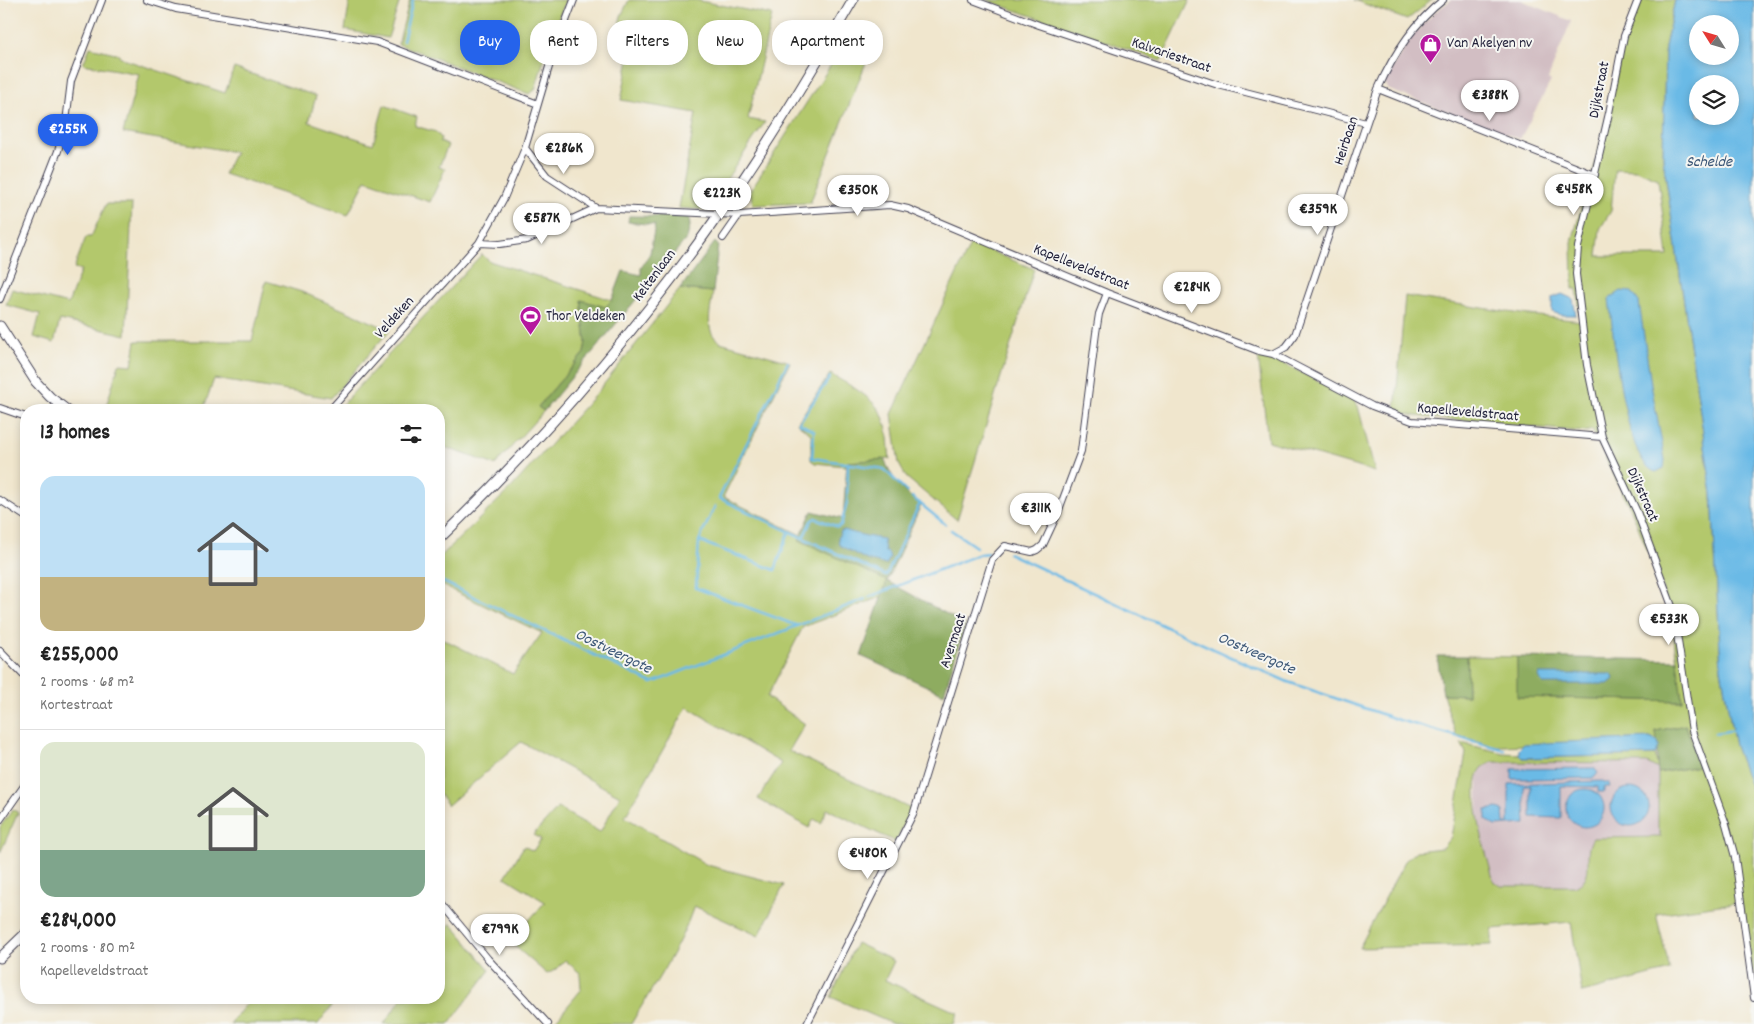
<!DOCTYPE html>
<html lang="en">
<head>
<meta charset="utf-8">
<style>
  :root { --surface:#fff; --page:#f6f6f6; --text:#222; --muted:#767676; --line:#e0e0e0; --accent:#2563eb }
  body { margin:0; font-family:Dekko,sans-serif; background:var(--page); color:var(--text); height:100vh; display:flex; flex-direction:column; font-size:19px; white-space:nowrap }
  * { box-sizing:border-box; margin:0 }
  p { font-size:16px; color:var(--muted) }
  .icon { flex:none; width:28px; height:28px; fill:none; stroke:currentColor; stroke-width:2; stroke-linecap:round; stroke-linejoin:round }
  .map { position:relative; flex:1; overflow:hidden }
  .panel { position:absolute; left:20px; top:404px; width:425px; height:600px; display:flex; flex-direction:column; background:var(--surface); border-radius:20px; box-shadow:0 2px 8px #0003 }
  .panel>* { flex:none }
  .guide { position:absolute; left:460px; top:20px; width:475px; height:45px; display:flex; gap:10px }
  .needle { width:32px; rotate:307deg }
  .fabs { position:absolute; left:1689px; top:15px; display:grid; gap:10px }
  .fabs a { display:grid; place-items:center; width:50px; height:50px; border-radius:50%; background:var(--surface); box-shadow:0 2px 8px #0003; font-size:25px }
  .price { position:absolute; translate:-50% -42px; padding:0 11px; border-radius:18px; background:#fff; color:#222; font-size:16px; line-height:32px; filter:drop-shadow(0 1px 2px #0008) }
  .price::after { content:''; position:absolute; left:50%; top:30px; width:15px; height:11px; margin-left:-8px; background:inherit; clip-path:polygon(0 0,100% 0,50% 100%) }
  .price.current { background:var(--accent); color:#fff }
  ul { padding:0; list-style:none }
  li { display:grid; align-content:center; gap:10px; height:265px; padding:0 20px }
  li+li { border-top:1px solid var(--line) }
  li span { display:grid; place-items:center; height:155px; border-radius:15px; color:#555 }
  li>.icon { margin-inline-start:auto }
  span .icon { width:90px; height:90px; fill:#fffc; stroke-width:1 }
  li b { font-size:21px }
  h2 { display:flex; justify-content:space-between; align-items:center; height:60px; padding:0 20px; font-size:21px }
  .pill { padding:0 18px; border-radius:20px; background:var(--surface); box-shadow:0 2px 8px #0003; font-size:18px; line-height:45px }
  .pill.current { background:var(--accent); color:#fff }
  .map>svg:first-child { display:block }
</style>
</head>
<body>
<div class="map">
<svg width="1754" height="1024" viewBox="0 0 1754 1024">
  <rect width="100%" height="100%" fill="#f6f6f2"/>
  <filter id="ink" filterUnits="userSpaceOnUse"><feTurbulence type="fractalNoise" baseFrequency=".02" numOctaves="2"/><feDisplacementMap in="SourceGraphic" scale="10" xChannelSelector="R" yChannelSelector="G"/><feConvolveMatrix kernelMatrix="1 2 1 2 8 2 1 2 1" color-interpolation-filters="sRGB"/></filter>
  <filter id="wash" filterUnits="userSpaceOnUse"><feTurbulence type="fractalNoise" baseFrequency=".0096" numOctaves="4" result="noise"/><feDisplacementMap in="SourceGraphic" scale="20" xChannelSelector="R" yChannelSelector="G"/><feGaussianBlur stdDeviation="1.12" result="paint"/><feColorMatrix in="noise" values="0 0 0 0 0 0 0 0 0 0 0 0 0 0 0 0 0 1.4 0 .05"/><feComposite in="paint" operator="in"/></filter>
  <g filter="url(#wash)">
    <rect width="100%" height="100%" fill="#f0e6cd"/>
    <!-- industrial -->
    <path fill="#d2bec3" d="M1451 0H1521L1571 21 1548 79 1551 81 1520 139 1387 89 1384 81 1411 38 1434 13Z
      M1492 762 1647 763 1653 765 1658 769V828L1661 837 1593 838 1588 849 1587 878 1583 883 1574 886H1500L1494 882 1478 824V777L1482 768Z"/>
    <!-- green -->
    <path fill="#b3c86c" stroke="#6a7554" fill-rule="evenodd" d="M350 0H400L388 38 345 30Z
      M410 0H566L550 39 535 90 529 94 398 44Z
      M629 0H695L772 15 748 119 765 122 706 210 679 208 696 113 621 100 633 39 617 36 621 16Z
      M986 0H1190L1161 61Z
      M1354 0H1432L1407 20Z
      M1639 0H1675L1665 47 1663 159 1712 494 1721 669 1735 746 1754 797V998L1741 902 1656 914 1670 970 1582 993 1571 922 1492 929V945L1359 948 1405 861 1416 851 1442 848 1451 837 1466 753 1461 743 1503 753 1519 754 1523 758 1655 755 1658 769 1647 763 1492 762C1489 764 1484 766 1482 768 1465 787 1488 860 1494 882L1500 886H1574C1598 878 1581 855 1593 838L1661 837 1658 828V773L1699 766 1686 725 1656 731 1658 742 1650 738 1505 746H1495L1456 735 1443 694 1468 695 1467 656 1517 657 1518 697 1682 701 1674 639 1662 587 1633 514 1595 437 1593 430 1584 432 1415 416 1395 411 1405 296 1521 314 1581 321 1577 289H1573L1572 242 1588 182 1578 176 1580 171 1589 176 1591 181 1622 50ZM1615 169 1636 170 1658 179 1668 256H1597L1600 229 1611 211Z
      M850 35 873 45 810 203 753 205 750 191Z
      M90 47 115 53 126 60 225 93 234 68 316 96 309 122 373 144 384 105 417 117 415 126 436 132 441 138 440 142 448 145 439 167 445 169 430 202 366 180 348 215 224 174 235 152 123 133 139 74 83 64Z
      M106 204H132L126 335 60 320 54 343 34 337 40 314 6 305 12 289 68 304 81 270 74 268 86 237H91Z
      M971 243 1034 269 957 520 906 477 899 464 892 414Z
      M482 254 489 261 612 300 605 307 581 300 586 342 584 353 538 407 544 411 495 465 439 445V410L339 408Z
      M266 281 302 292 390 330 331 398 214 379 203 410H105L119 364 132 365 136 341H252Z
      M680 289 713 292C711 310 703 331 720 342L790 362 723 497 801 535 800 540 887 581 883 596 803 627 767 697 805 724 789 751 911 809 896 842 827 809 821 823 814 819 809 828 758 799 781 763 687 707 625 817 707 865 784 885 759 936 694 906C680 948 653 986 631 1024H562L556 1020 581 990 580 973 565 960 555 970 547 974 510 942 545 902 505 877 524 846 533 851 541 839 533 835 558 808 600 832 620 796 521 742 448 805 439 794V637L513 674 542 633 439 584V558L511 488 596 394Z
      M1258 356 1278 361 1353 398 1358 406 1375 472 1268 441Z
      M830 374C849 385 875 397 884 419 889 431 888 446 890 459L848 462 847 466 815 463 811 460V434L797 423Z
      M13 809 18 813 0 853V827Z
      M451 923 490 970 449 1024H384L402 998H439V942Z
      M856 943 894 961 885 980 958 1013 954 1024H893L831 997Z
      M251 998H338L318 1024H230Z"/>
    <!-- forest -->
    <path fill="#8eac60" stroke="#58674e" d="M629 216 689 217 690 226 687 238 544 411 538 407 584 353 586 342 581 300 605 307 612 300 623 271 641 275V268L650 253 655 225 628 222Z
      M715 242 718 245 713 292 680 289Z
      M884 459C894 482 901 490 921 505L887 581 965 624 944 694 861 656 887 581 799 540 812 511 843 519 847 462Z
      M1437 656H1467L1468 695 1443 694Z
      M1517 657 1677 660 1682 701 1517 697Z
      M1686 725 1699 766 1658 773C1656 758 1658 746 1656 731Z"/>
    <!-- water -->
    <path fill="#6bbae6" stroke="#466e90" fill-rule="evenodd" d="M1675 0H1754V797L1735 746 1721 669 1712 494 1663 158 1665 47ZM1698 24H1730V56H1698ZM1698 84H1730V116H1698Z
      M1621 291 1632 292 1639 302 1651 384 1665 460 1664 468 1656 472C1624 464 1613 330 1609 299Z
      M1562 294 1573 299 1576 315H1561L1552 312V298Z
      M845 530C851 533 875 538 883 539L885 552H888L890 558 886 565 867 560 839 545 838 537 841 531Z
      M1539 674H1612L1614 679 1608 684H1543L1538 677Z
      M1650 738 1658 742 1659 747 1655 755 1523 758 1519 754V749L1524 744Z
      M1594 768 1598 773 1594 778 1512 779V769Z
      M1602 781 1609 783 1610 787H1604V792H1598V787L1561 786V818L1531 817V786H1524L1526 824 1496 826 1486 820V810L1498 808 1503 810 1504 823H1509V784Z
      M1611 807a19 19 0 1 1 38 0a19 19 0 1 1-38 0Z
      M1566 808a19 19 0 1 1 38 0a19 19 0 1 1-38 0Z"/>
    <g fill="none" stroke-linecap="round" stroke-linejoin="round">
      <!-- stream -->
      <path stroke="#6bbae6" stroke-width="2.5" d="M403 41 413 0
        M788 362 719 498 803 538
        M830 377 799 423 814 431 812 458 884 469 907 492
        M848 463 847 502 841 525 838 527 815 518 811 521 803 538 886 576 920 503
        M912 497 945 524
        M715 506 699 541 775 570 789 532
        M951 530 976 547
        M699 541 696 588 798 626
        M1008 553 1220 652 1288 682 1399 720 1505 750
        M439 580 652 683 865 599
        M869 597 980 554 989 553
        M1715 733 1735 730"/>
    </g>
  </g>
  <g filter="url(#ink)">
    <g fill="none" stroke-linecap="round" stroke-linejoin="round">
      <defs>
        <path id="street" d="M147 0 176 9 377 42 538 104
          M973 0 1039 25 1218 85 1366 123
          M1638 0 1624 36 1609 113 1578 247 1576 274 1587 365 1602 437 1637 512 1673 609 1692 731 1726 824 1735 857 1754 998
          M1378 89 1595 175
          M525 148 547 176 596 208
          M723 238 739 215
          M479 243 500 244 527 240 596 208 739 215 890 205 908 209 1107 293 1259 351 1273 354 1372 406 1412 421 1602 437
          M0 299 58 151 66 122 71 81 102 0
          M1273 354 1286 347 1295 335 1378 89C1393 55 1414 23 1443 0
          M0 408 26 417
          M330 410 479 243 504 198 525 148 551 60 574 0
          M0 500 26 517
          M0 651 26 678
          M0 820 26 783
          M439 900 488 959 548 1024
          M807 1024 914 812 992 560 1005 546 1032 552 1037 550 1043 545 1057 515 1081 451 1096 333 1099 314 1107 293"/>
        <path id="secondary" d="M0 326 36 382 50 397 67 410
          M439 539C542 440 637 331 719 214 768 145 811 72 853 0
          M0 958 26 933"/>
      </defs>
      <!-- street casing -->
      <use href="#street" stroke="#413f51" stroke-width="8"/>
      <!-- secondary casing -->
      <use href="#secondary" stroke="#413f51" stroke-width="11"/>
      <!-- street -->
      <use href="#street" stroke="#fff" stroke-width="6"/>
      <!-- secondary -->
      <use href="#secondary" stroke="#fff" stroke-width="9"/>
    </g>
  </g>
  <!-- icons -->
  <defs>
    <symbol id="shop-pin" viewBox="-11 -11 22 30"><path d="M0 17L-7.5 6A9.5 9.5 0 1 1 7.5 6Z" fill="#b5179e" stroke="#f6f6f2"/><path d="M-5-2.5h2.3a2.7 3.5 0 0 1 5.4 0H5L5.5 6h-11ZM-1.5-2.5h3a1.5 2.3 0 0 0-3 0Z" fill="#fff"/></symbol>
    <symbol id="stadium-pin" viewBox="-11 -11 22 30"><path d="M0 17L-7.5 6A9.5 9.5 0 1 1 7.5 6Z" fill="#b5179e" stroke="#f6f6f2"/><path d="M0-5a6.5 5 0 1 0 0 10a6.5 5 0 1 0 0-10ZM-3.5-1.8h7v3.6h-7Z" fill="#fff"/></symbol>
  </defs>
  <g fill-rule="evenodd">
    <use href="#shop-pin" x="1418" y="32" width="25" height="34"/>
    <use href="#stadium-pin" x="518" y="304" width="25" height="34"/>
  </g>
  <g text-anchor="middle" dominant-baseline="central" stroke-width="4" stroke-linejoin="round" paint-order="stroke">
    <!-- poi labels -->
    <g font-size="15" fill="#22223b" stroke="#f6f6f2" text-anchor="start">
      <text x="1447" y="44">Van Akelyen nv</text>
      <text x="546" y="317">Thor Veldeken</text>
    </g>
    <!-- street labels -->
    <g font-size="15" fill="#22223b" stroke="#f6f6f2">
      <text transform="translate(1171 56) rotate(19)">Kalvariestraat</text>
      <text transform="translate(1600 90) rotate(-79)">Dijkstraat</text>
      <text transform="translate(1347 141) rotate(-72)">Heirbaan</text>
      <text transform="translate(1081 268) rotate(22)">Kapelleveldstraat</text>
      <text transform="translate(655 276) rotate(-53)">Keltenlaan</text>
      <text transform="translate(395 318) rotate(-48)">Veldeken</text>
      <text transform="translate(1468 413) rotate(5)">Kapelleveldstraat</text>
      <text transform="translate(1642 495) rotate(66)">Dijkstraat</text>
      <text transform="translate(954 641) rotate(-72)">Avermaat</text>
    </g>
    <!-- water labels -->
    <g font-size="16" font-style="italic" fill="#3c5777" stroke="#f6f6f2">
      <text x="1709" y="162">Schelde</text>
      <text transform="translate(613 652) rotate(26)">Oostveergote</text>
      <text transform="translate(1256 654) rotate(24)">Oostveergote</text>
    </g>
  </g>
</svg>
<div class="fabs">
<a><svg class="needle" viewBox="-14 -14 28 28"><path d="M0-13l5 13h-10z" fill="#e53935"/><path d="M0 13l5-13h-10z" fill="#767676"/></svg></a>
<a><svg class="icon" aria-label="layers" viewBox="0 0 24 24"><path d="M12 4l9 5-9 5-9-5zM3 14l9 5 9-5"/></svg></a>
</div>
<b class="price" style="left:1490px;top:122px">€388K</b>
<b class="price current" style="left:68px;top:156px">€255K</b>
<b class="price" style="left:564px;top:175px">€286K</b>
<b class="price" style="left:1574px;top:216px">€458K</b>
<b class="price" style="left:858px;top:217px">€350K</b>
<b class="price" style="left:722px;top:220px">€223K</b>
<b class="price" style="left:1318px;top:236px">€359K</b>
<b class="price" style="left:542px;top:245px">€587K</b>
<b class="price" style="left:1192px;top:314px">€284K</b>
<b class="price" style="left:1036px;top:535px">€311K</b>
<b class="price" style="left:1669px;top:646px">€533K</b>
<b class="price" style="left:868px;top:880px">€480K</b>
<b class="price" style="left:500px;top:956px">€799K</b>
<div class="guide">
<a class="pill current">Buy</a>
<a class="pill">Rent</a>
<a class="pill">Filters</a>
<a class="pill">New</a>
<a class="pill">Apartment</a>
</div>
<section class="panel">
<h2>13 homes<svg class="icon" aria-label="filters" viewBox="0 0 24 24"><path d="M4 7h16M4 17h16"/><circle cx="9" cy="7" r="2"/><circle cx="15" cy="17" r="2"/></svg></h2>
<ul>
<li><span style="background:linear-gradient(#bfe0f5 65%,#c2b280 0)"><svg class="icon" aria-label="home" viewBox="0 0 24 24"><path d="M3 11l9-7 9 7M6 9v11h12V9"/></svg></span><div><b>€255,000</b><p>2 rooms · 68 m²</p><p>Kortestraat</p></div></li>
<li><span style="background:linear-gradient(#dfe7d0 70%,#7fa58c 0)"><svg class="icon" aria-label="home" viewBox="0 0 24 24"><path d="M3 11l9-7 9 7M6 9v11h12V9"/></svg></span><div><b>€284,000</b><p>2 rooms · 80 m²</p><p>Kapelleveldstraat</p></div></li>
</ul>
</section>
</div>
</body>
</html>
